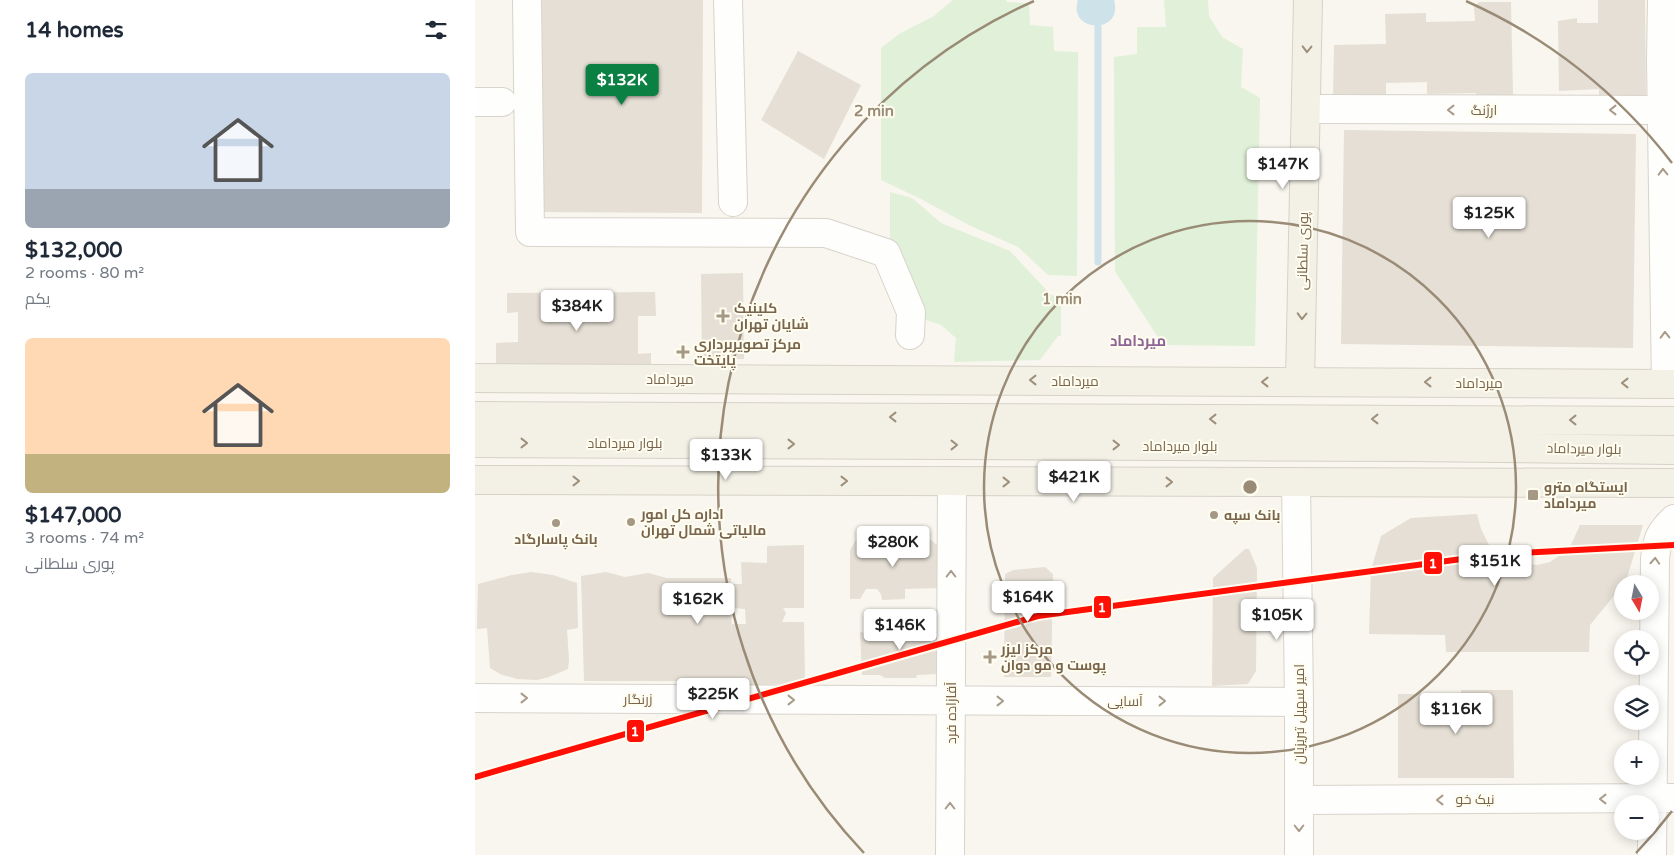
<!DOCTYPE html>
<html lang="en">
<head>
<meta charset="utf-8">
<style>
  :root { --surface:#fff; --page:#f6f6f7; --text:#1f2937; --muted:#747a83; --accent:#0b8043 }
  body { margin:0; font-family:"Varela Round",Cairo,sans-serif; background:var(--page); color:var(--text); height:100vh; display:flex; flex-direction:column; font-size:19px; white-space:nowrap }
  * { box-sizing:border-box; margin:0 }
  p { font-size:16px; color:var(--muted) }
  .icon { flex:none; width:28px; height:28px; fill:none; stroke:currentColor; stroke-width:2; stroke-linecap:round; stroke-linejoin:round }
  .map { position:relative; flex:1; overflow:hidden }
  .panel { display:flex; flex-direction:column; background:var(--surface); width:475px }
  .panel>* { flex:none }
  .needle { width:32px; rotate:170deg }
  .buttons { position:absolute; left:1139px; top:575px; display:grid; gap:10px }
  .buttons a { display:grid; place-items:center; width:45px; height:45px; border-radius:50%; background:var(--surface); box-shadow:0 2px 12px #0003; font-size:25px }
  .price { position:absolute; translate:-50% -42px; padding:0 11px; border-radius:5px; background:#fff; color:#222; font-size:16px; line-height:32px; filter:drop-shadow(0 1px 2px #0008) }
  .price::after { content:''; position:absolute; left:50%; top:30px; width:15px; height:11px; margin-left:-8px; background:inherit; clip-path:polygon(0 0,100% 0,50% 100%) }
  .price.active { background:var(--accent); color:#fff }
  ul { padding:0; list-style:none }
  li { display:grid; align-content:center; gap:10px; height:265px; padding:0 25px }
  li span { display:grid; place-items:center; height:155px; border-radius:8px; color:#555 }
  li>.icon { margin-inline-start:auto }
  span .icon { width:90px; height:90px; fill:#fffc; stroke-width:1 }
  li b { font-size:21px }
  h2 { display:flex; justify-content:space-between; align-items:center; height:60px; padding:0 25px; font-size:21px }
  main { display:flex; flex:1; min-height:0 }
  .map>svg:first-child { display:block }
</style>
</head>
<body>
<main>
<section class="panel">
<h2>14 homes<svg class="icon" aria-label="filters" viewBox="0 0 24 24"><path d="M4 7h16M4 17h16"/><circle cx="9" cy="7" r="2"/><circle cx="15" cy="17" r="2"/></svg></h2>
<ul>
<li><span style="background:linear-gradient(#c9d6e8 75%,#9aa5b1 0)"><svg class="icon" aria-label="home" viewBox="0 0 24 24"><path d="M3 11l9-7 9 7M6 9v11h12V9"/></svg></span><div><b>$132,000</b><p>2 rooms · 80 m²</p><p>یکم</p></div></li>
<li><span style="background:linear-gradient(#ffd9b3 75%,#c2b280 0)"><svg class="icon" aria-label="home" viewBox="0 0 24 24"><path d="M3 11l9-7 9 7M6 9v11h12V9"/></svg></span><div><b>$147,000</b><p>3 rooms · 74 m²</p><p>پوری سلطانی</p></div></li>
</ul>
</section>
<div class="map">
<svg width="1199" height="855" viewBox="0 0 1199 855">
  <rect width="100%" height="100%" fill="#f8f6ee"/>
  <!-- green -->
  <path fill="#e1f0d8" d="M478 0H531L532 2 554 3 555 25 578 27 579 51 603 52 602 276 573 275 543 247 494 225 444 198 406 180V48L424 34 459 16Z
    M689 0H733L734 16 747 37 768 49 766 87 785 98 780 346 688 345 640 271 639 57 662 54V27H691Z
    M415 192 437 198 466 223 535 251 576 295 586 296V336H583L565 360 479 362 481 338 466 325 442 317 415 248Z"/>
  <!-- water -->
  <path fill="#cee2ea" d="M603 0H639C649 35 592 33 603 0Z"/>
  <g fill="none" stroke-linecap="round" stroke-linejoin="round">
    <!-- stream -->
    <path stroke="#cee2ea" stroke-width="7" d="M623 27V262"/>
  </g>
  <!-- building -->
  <path fill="#e5dfd5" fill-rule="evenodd" d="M66 0H228L227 213 65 212Z
    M1123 0H1170L1171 96H1124V89L1084 91 1083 21 1102 18V23H1123Z
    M1004 2H1036L1038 96 1001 97V93L952 94V82L911 83V98L858 99 859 45 911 44 910 14 951 13V22L1000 21 999 7Z
    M323 51 386 85 349 159 286 120Z
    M869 130 1161 134 1158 348 866 344Z
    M268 273 269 359 227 360 226 274Z
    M180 292 181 316H163V354L176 353V370H21V343L43 342V312L32 313V293Z
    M1002 514 1006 529 1019 555 1034 561 1062 565 1075 562 1094 549 1105 525H1168L1151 581 1115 625 1114 652H971L970 635 894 634 896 570 906 536 936 518Z
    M381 540 408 542 418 548 424 542 456 540 463 546 464 588 430 589V599L407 600 406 594 402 589H391L385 599H375V550Z
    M329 545V608H308L311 613 307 622H329L330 683 257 686V681H109L106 576 131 572 150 577 173 573 192 578H256V584H267L266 562 292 563V546ZM256 595 258 608 270 609 271 624H257V639Z
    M770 549H774L782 568 781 671 773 684 737 686 738 578Z
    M570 567 578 574 576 677H529L530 574 538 570Z
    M56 572 78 575 102 583 103 628 92 630 94 660 93 669 74 677 62 680 42 679 25 674 15 668 12 628 2 629 3 584 37 575Z
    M405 624H443L444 627H451L452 632 463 631 464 674 442 675 441 678H410L405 675H387L385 632 395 633V628L401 627Z
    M986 690H1038L1039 778H923V694H986Z"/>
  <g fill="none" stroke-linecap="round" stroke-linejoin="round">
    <defs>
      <path id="minor" d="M52 0 55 232 351 233 411 253 436 312 435 335
        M253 0 258 202
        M1187 0 1186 60 1191 384
        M0 102H27
        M831 109 1187 110
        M821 482 824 702V855
        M0 698 824 702
        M824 800 1199 798
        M475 855 477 481
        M1177 855 1180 559C1182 539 1185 532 1199 519"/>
      <path id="major" d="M0 378 1199 384
        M825 382 833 0
        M0 416 1199 421
        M0 443 935 447 1199 450
        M0 480 1199 483"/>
    </defs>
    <!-- minor casing -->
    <use href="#minor" stroke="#d8d3cb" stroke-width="30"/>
    <!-- major casing -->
    <use href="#major" stroke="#d7d1c7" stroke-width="30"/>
    <!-- minor -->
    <use href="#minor" stroke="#fefefc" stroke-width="28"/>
    <!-- major -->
    <use href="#major" stroke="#f3f1e6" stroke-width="28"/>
    <defs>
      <path id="metro-1" d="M0 777 563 616 1024 554 1199 545"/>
    </defs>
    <!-- metro-1 casing -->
    <use href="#metro-1" stroke="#fffcf0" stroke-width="10"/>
    <!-- metro-1 -->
    <use href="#metro-1" stroke="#ff0f04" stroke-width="6"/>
  </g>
  <!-- one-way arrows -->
  <defs><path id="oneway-chevron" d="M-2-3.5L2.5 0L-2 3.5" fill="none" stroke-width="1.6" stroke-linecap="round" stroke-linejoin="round" transform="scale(1.25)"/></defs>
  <g stroke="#9e8f7a">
    <use href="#oneway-chevron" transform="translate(832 49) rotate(91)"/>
    <use href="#oneway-chevron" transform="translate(827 316) rotate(91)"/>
    <use href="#oneway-chevron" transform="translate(558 380) rotate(-180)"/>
    <use href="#oneway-chevron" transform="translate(790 382) rotate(-180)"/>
    <use href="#oneway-chevron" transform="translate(953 382) rotate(-180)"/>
    <use href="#oneway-chevron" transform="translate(1150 383) rotate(-180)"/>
    <use href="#oneway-chevron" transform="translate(418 417) rotate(-180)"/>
    <use href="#oneway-chevron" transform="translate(738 419) rotate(-180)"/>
    <use href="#oneway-chevron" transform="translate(900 419) rotate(-180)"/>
    <use href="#oneway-chevron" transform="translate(1098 420) rotate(-180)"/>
    <use href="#oneway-chevron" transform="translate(49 443)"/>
    <use href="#oneway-chevron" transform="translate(316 444)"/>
    <use href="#oneway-chevron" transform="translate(479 445)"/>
    <use href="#oneway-chevron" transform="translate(641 445)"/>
    <use href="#oneway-chevron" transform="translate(101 481)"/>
    <use href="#oneway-chevron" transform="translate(369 481)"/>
    <use href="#oneway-chevron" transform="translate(531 482)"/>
    <use href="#oneway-chevron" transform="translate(694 482)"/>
  </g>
  <g stroke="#a89b89">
    <use href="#oneway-chevron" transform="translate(976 110) rotate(-180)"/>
    <use href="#oneway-chevron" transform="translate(1138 110) rotate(-180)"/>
    <use href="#oneway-chevron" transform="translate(1188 172) rotate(-91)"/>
    <use href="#oneway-chevron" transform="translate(1190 335) rotate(-91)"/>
    <use href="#oneway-chevron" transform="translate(1180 561) rotate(-87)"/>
    <use href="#oneway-chevron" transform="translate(476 574) rotate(-90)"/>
    <use href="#oneway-chevron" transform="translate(49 698)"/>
    <use href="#oneway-chevron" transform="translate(316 700)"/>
    <use href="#oneway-chevron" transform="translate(525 701)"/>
    <use href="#oneway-chevron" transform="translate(687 701)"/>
    <use href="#oneway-chevron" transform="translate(1128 799) rotate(180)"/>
    <use href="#oneway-chevron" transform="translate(965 800) rotate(180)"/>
    <use href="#oneway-chevron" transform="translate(475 806) rotate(-90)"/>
    <use href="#oneway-chevron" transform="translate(824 828) rotate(90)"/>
  </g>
  <!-- distance rings -->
  <g fill="none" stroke="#9a8b76" stroke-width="2.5">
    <circle cx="775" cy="487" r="266"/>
    <path d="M1197 811A532 532 0 0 1 1161 853M389 853A532 532 0 0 1 559 1M991 1A532 532 0 0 1 1197 163"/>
  </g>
  <!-- markers -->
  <g fill="#a59884" stroke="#fffcf0" stroke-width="2">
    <path d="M245.5 308.5h5v5h5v5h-5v5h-5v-5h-5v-5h5z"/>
    <path d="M205.5 344.5h5v5h5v5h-5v5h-5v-5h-5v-5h5z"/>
    <rect x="1052" y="489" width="12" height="12" rx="2.5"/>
    <circle cx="739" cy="515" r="5"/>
    <circle cx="156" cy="522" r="5"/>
    <circle cx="81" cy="523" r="5"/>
    <path d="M512.5 649.5h5v5h5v5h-5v5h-5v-5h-5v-5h5z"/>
  </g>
  <g text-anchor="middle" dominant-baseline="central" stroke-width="4" stroke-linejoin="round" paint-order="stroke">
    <!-- street labels -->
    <g font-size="14" fill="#79654b" stroke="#fffcf0">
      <text x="1009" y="110">ارژنگ</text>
      <text transform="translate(828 251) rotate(-89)">پوری سلطانی</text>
      <text x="195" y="379">میرداماد</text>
      <text x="600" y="381">میرداماد</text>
      <text x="1004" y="383">میرداماد</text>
      <text x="150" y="443">بلوار میرداماد</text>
      <text x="705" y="446">بلوار میرداماد</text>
      <text transform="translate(1109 449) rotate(1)">بلوار میرداماد</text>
      <text x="163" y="699">زرنگار</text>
      <text x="650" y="701">آسایی</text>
      <text transform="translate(476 713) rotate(-90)">آقازاده فرد</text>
      <text transform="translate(824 714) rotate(-90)">امیر سهیل تبریزیان</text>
      <text x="1000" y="799">نیک خو</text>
    </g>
    <!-- poi labels -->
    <g font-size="14" font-weight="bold" fill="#79654b" stroke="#fffcf0" text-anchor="start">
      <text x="259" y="308">کلینیک<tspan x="259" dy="16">شایان تهران</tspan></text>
      <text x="219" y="344">مرکز تصویربرداری<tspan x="219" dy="16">پایتخت</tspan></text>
      <text x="1069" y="487">ایستگاه مترو<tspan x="1069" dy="16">میرداماد</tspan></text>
      <text x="166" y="514">اداره کل امور<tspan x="166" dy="16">مالیاتی شمال تهران</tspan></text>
      <text x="749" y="515">بانک سپه</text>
      <text x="81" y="539" text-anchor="middle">بانک پاسارگاد</text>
      <text x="526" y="649">مرکز لیزر<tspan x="526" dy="16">پوست و مو دوان</tspan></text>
    </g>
    <!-- neighbourhood labels -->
    <g font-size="15" font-weight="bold" fill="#8e6395" stroke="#fffcf0">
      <text x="663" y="341">میرداماد</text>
    </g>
  </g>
  <circle cx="775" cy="487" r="8" fill="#9a8b76" stroke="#fffcf0" stroke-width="2.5"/>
  <g font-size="15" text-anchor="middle" font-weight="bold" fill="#9a8b76" stroke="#fffcf0" stroke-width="4" stroke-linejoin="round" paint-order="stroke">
    <text x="399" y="116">2 min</text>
    <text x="587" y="304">1 min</text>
  </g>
  <g stroke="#fffcf0" stroke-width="2">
    <rect x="948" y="551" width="20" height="24" rx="5" fill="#ff0f04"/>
    <rect x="618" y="595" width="19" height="24" rx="5" fill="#ff0f04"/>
    <rect x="151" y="719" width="19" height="24" rx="5" fill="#ff0f04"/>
  </g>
  <g font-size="14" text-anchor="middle" font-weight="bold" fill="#fff">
    <text x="958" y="568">1</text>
    <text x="627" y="612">1</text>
    <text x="160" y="736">1</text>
  </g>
</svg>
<div class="buttons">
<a><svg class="needle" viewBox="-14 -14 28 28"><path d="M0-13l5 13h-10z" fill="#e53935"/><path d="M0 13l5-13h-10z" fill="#747a83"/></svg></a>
<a><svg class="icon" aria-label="locate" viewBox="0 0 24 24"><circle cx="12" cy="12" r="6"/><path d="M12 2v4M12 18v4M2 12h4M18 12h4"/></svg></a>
<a><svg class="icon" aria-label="layers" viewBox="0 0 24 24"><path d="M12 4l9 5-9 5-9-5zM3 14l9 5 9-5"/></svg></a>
<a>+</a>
<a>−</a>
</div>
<b class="price active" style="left:147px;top:106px">$132K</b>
<b class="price" style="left:808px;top:190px">$147K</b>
<b class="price" style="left:1014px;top:239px">$125K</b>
<b class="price" style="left:102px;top:332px">$384K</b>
<b class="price" style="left:251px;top:481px">$133K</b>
<b class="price" style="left:599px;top:503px">$421K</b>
<b class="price" style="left:418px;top:568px">$280K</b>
<b class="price" style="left:1020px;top:587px">$151K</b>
<b class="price" style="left:553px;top:623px">$164K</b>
<b class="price" style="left:223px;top:625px">$162K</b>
<b class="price" style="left:802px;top:641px">$105K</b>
<b class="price" style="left:425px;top:651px">$146K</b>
<b class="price" style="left:238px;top:720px">$225K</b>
<b class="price" style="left:981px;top:735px">$116K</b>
</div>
</main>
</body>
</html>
